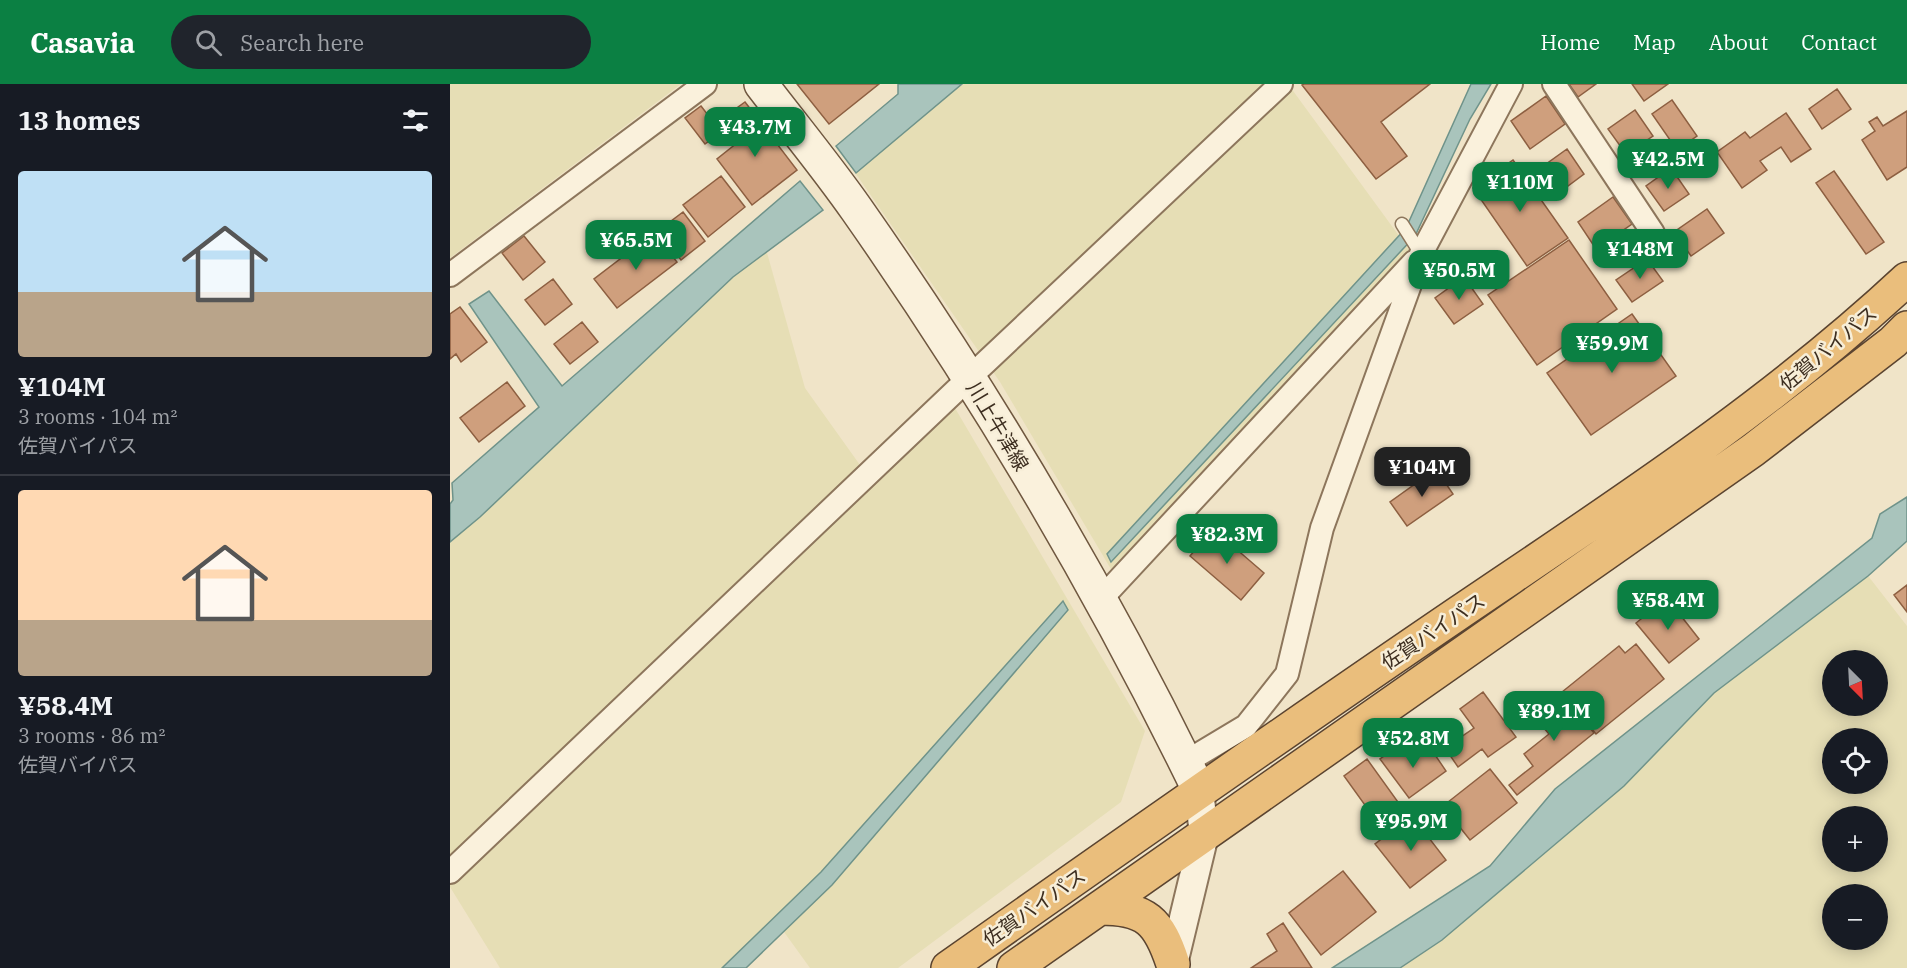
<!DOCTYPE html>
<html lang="en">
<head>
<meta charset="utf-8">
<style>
  :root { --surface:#171b24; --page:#20242c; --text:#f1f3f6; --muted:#9ea1a6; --line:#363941; --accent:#0b8043 }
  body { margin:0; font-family:"IBM Plex Serif","Noto Sans JP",serif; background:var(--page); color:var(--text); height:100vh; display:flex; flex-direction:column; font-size:22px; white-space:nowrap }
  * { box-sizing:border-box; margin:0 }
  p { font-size:20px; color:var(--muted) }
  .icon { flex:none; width:33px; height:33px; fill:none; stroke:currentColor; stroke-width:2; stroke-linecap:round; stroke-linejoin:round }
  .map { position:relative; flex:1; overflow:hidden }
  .details { display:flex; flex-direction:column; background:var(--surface); width:450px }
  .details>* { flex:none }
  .needle { width:39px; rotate:156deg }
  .buttons { position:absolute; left:1372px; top:566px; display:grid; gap:12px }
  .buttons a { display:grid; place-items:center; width:66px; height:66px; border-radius:50%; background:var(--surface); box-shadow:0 3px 15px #0003; font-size:30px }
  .price { position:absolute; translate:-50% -51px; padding:0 14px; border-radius:12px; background:var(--accent); color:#fff; font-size:20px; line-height:39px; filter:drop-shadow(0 2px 3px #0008) }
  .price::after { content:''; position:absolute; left:50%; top:36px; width:18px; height:14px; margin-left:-9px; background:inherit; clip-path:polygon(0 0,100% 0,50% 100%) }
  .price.on { background:#222; color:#fff }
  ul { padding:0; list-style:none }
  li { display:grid; align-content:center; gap:12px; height:318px; padding:0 18px }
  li+li { border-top:2px solid var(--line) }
  li span { display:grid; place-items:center; height:186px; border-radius:6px; color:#555 }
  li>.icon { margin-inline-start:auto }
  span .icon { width:108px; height:108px; fill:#fffc; stroke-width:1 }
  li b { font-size:26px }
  h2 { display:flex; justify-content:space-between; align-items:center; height:72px; padding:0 18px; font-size:26px }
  header { display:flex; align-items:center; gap:36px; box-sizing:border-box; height:84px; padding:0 30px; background:var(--accent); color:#fff }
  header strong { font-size:28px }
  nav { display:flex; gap:33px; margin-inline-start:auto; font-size:21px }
  .search { width:420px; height:54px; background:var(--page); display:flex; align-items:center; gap:15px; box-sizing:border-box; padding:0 21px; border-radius:33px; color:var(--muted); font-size:22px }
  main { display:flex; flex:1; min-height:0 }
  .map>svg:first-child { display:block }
</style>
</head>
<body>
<header>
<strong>Casavia</strong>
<div class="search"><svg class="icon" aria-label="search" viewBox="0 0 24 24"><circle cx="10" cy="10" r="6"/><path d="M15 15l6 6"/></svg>Search here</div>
<nav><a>Home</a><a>Map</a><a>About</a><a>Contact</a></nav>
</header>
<main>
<section class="details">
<h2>13 homes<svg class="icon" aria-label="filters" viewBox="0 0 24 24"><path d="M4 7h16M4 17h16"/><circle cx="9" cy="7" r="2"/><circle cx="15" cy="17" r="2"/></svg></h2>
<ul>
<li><span style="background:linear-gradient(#bfe0f5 65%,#b9a48a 0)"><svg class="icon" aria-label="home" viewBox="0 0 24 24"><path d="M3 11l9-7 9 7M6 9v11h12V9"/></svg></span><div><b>¥104M</b><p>3 rooms · 104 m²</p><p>佐賀バイパス</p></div></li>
<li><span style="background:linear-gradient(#ffd9b3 70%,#b9a48a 0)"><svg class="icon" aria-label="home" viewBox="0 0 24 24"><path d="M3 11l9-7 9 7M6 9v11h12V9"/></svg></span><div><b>¥58.4M</b><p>3 rooms · 86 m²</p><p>佐賀バイパス</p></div></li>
</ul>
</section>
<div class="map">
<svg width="1457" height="884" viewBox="0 0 1457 884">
  <rect width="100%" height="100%" fill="#f0e4c8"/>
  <!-- farmland -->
  <path fill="#e6deb5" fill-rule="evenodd" d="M0 0H231L0 174Z
    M487 0H838L974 186 671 502 550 298 397 77Z
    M314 158 355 304 420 395 502 319 695 647 671 718 448 884H360L329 841 283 884H50L0 803V446Z
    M1419 493 1457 542V884H891L1049 784 1377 498ZM1383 576H1428V621H1383ZM1383 654H1428V699H1383ZM1383 732H1428V777H1383ZM1383 810H1428V855H1383Z"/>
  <!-- water -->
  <path fill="#a9c4bc" stroke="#6f938a" stroke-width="1.5" d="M448 0H512L406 89 386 62 448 10Z
    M1021 0H1041L1020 35 965 152 661 478 657 470 956 144Z
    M350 97 373 126 283 193 30 433 0 458V420L3 416 2 399 89 323 19 220 39 207 112 302Z
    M1457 413V457L1418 492 1264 609 1174 702 992 856 950 884H882L1040 782 1105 705 1422 454 1430 430Z
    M613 517 618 526 382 801 296 884H272L371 788Z"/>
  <!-- building -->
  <path fill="#cf9f7d" stroke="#8d5f41" stroke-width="1.5" d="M347 0H429L379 40Z
    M854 0H980L931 38 957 72 926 95 852 1Z
    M1119 0H1146L1128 13Z
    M1182 0H1218L1194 17Z
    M1387 5 1401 25 1372 45 1359 25Z
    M1096 12 1115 40 1080 65 1061 37Z
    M1222 16 1247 52 1227 66 1202 30Z
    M295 18 347 86 302 121 267 75 297 51 280 29Z
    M251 22 271 48 255 60 235 34Z
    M1185 26 1203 52 1176 70 1158 45Z
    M1457 27V83L1437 96 1412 56 1425 47 1419 38 1427 33 1433 42Z
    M1336 29 1361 65 1341 78 1331 63 1310 77 1317 86 1292 104 1267 68 1295 48 1300 54Z
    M1117 65 1134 90 1110 108 1092 83Z
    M1063 76 1118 154 1077 182 1023 104Z
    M1221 84 1239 110 1214 127 1196 102Z
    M1384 87 1434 158 1416 170 1366 99Z
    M271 92 295 123 258 153 233 121Z
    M1163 113 1182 140 1146 165 1128 138Z
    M1257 125 1274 149 1241 172 1224 148Z
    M233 128 255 157 231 176 208 147Z
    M204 149 227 178 167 224 144 195Z
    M74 152 95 178 73 196 52 169Z
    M1119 156 1167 225 1087 281 1038 211Z
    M1197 175 1213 197 1182 218 1166 196Z
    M1014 193 1033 220 1004 240 985 214Z
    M103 195 122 220 95 241 75 216Z
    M10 223 37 258 11 278 6 270 0 275V230Z
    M1182 230 1226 292 1141 351 1097 289Z
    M132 238 148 258 120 280 104 260Z
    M57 298 75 322 29 358 10 334Z
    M986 385 1003 410 957 442 940 418Z
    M763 445 814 489 791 516 740 472Z
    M1457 501V528L1444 511Z
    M1217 514 1249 555 1219 579 1186 539Z
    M1186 560 1214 595 1146 650 1112 608 1169 562 1175 569Z
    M1033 608 1066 653 1038 673 1032 665 1008 683 995 664 1024 644 1010 625Z
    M1115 613 1144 649 1067 711 1059 701 1083 682 1074 670 1099 650 1087 636Z
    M952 659 963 674 979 662 996 687 959 714 930 675Z
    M917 675 953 725 930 742 894 692Z
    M1040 685 1067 719 1020 756 993 722Z
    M962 732 996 776 960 804 925 760Z
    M893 787 926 828 871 871 839 829Z
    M833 839 862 884H801L827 867 817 850Z"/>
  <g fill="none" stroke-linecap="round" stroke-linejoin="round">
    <defs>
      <path id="service" d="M952 140 971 170"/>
      <path id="minor" d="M1104 0 1203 149
        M0 191 255 0
        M651 515 964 178
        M736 678 796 642 837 590 872 444 971 170 1061 0
        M0 788 520 293 831 0"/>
      <path id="tertiary" d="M722 884 754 751 749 706"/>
      <path id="secondary" d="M311 0C343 42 377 83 407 126 536 310 651 504 749 706"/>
      <path id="trunk" d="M650 824C696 824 709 837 723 880
        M498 884C668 764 838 645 1010 528 1165 423 1320 323 1457 195
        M564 884 1303 366 1443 258 1457 244"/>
    </defs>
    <!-- service casing -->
    <use href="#service" stroke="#8d765c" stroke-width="15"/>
    <!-- minor casing -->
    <use href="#minor" stroke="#8d765c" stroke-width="26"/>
    <!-- tertiary casing -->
    <use href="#tertiary" stroke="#8d765c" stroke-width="32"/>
    <!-- secondary casing -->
    <use href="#secondary" stroke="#6f573f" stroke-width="36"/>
    <!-- trunk casing -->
    <use href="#trunk" stroke="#5b4430" stroke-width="36"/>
    <!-- service -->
    <use href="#service" stroke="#faf1dc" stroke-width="12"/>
    <!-- minor -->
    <use href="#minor" stroke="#faf1dc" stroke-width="22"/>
    <!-- tertiary -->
    <use href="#tertiary" stroke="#faf1dc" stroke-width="28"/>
    <!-- secondary -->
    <use href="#secondary" stroke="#faf1dc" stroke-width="33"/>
    <!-- trunk -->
    <use href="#trunk" stroke="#eabe7c" stroke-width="33"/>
  </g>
  <g text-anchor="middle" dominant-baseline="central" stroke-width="5" stroke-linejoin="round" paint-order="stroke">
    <!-- street labels -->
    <g font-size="20" fill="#3d2e20" stroke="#f7eed8">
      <text transform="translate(1378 264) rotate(-40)">佐賀バイパス</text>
      <text transform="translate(548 342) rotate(59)">川上牛津線</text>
      <text transform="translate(983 547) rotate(-34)">佐賀バイパス</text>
      <text transform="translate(584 823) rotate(-35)">佐賀バイパス</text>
    </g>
  </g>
</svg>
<div class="buttons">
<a><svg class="needle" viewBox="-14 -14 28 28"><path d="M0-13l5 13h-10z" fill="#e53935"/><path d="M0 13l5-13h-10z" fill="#9ea1a6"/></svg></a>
<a><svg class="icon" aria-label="locate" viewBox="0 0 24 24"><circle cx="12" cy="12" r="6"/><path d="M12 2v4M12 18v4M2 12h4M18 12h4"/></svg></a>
<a>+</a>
<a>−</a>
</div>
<b class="price" style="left:305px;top:74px">¥43.7M</b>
<b class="price" style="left:1218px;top:106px">¥42.5M</b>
<b class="price" style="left:1070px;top:129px">¥110M</b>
<b class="price" style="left:186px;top:187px">¥65.5M</b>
<b class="price" style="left:1190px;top:196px">¥148M</b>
<b class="price" style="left:1009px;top:217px">¥50.5M</b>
<b class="price" style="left:1162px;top:290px">¥59.9M</b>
<b class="price on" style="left:972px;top:414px">¥104M</b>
<b class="price" style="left:777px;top:481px">¥82.3M</b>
<b class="price" style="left:1218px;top:547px">¥58.4M</b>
<b class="price" style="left:1104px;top:658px">¥89.1M</b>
<b class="price" style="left:963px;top:685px">¥52.8M</b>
<b class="price" style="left:961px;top:768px">¥95.9M</b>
</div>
</main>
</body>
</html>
